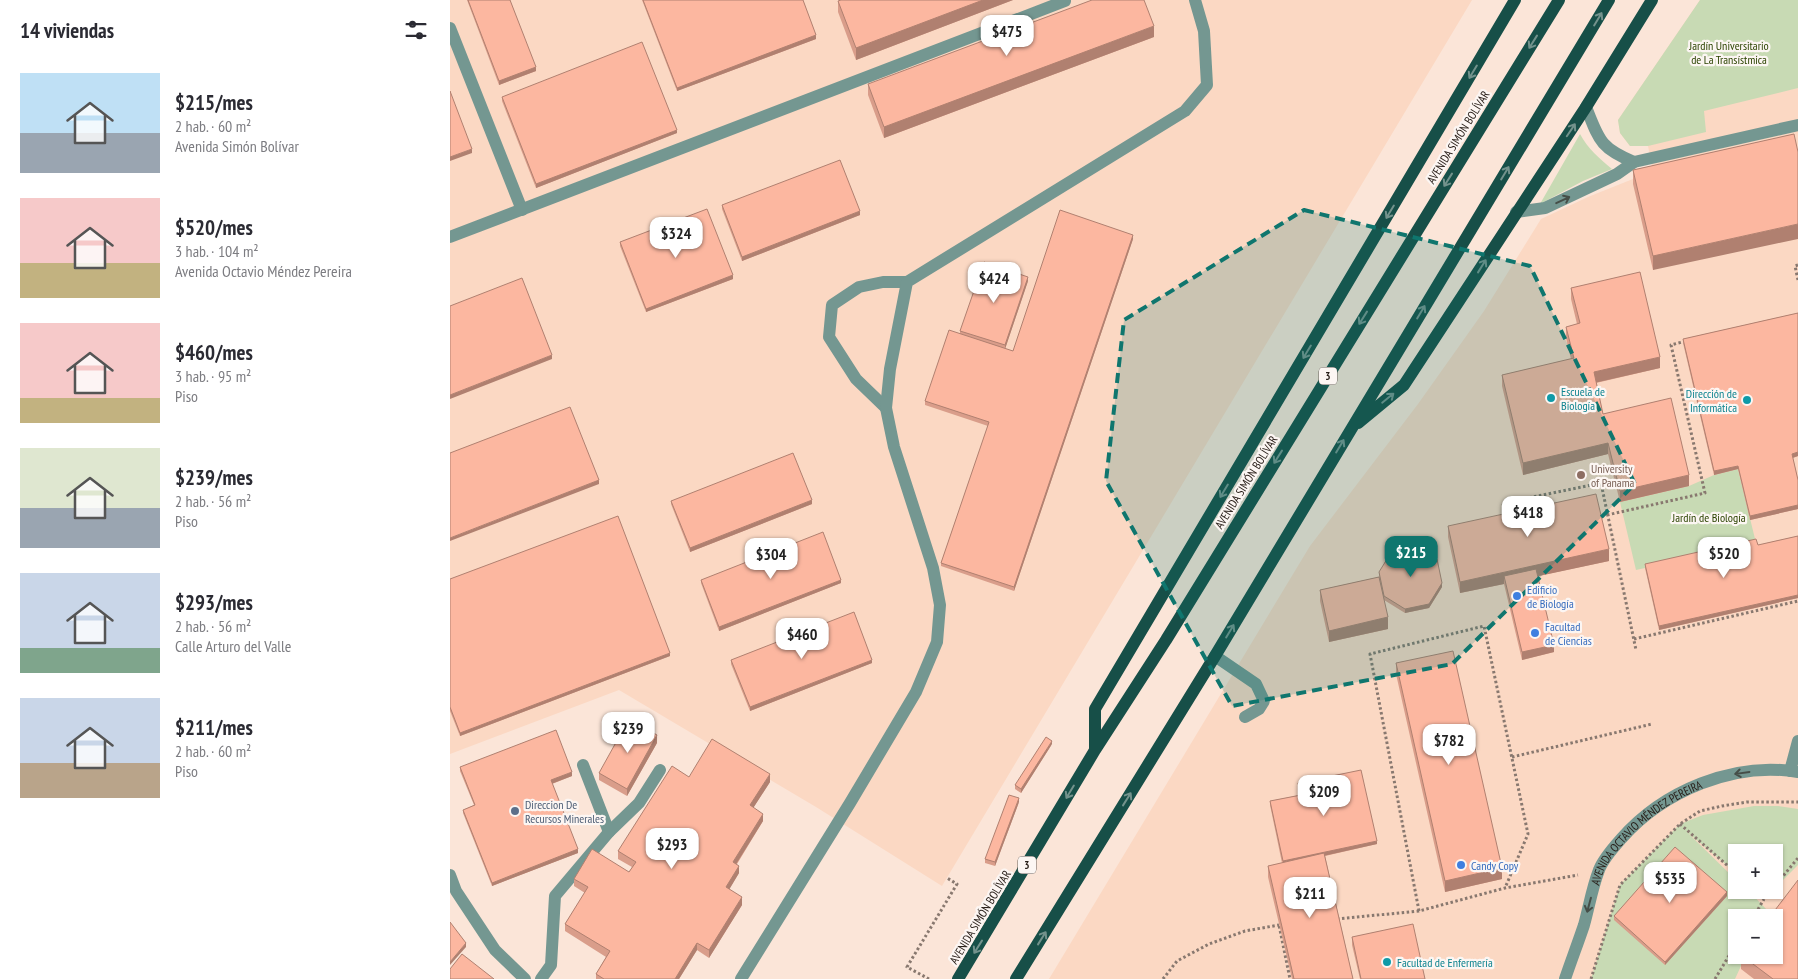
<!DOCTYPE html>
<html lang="es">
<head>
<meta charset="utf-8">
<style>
  :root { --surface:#fff; --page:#f7f7f7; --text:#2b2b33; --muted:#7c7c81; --accent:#0f766e }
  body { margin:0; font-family:"PT Sans Narrow",sans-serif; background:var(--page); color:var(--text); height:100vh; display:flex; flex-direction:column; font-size:19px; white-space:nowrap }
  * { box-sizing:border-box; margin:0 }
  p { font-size:16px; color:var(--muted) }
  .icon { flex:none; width:28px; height:28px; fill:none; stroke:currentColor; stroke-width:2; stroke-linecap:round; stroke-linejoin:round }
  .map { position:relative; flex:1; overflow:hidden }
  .sheet { display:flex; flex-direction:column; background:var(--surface); width:450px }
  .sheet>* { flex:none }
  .fabs { position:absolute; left:1278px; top:844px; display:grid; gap:10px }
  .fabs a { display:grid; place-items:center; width:55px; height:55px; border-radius:0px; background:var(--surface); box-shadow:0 1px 4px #0004; font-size:25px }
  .price { position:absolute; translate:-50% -42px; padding:0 11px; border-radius:10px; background:#fff; color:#222; font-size:16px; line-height:32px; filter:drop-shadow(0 1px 2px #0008) }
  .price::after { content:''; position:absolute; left:50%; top:30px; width:15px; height:11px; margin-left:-8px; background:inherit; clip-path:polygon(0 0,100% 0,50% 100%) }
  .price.current { background:var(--accent); color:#fff }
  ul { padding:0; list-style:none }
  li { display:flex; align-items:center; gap:15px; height:125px; padding:0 20px }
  li span { display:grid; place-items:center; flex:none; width:140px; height:100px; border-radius:0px; color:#555 }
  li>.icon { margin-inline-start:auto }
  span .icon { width:60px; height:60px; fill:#fffc; stroke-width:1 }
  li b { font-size:21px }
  h2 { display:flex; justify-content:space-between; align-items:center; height:60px; padding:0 20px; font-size:21px }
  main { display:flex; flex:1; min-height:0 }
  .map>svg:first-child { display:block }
</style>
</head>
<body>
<main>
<section class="sheet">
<h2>14 viviendas<svg class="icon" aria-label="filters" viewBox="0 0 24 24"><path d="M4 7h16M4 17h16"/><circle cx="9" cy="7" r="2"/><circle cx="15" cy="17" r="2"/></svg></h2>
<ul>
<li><span style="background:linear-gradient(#bfe0f5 60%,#9aa5b1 0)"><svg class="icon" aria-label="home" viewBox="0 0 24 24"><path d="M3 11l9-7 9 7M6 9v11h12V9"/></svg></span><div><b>$215/mes</b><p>2 hab. · 60 m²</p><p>Avenida Simón Bolívar</p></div></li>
<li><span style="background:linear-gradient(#f6c9c9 65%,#c2b280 0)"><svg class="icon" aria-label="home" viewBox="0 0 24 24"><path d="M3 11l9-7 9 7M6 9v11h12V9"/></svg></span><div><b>$520/mes</b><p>3 hab. · 104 m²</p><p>Avenida Octavio Méndez Pereira</p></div></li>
<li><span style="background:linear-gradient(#f6c9c9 75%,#c2b280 0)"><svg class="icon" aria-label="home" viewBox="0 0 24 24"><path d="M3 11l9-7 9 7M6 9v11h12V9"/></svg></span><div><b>$460/mes</b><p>3 hab. · 95 m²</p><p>Piso</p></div></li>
<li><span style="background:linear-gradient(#dfe7d0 60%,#9aa5b1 0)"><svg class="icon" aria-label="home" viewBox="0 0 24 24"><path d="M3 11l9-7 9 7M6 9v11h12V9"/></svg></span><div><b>$239/mes</b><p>2 hab. · 56 m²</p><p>Piso</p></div></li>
<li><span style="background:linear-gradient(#c9d6e8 75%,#7fa58c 0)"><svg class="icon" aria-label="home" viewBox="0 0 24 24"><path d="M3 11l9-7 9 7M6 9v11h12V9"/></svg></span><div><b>$293/mes</b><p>2 hab. · 56 m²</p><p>Calle Arturo del Valle</p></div></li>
<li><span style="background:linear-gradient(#c9d6e8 65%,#b9a48a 0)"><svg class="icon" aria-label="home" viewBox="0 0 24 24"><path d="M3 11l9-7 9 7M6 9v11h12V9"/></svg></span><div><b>$211/mes</b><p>2 hab. · 60 m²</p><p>Piso</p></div></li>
</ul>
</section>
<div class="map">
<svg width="1348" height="979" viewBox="0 0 1348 979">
  <rect width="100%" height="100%" fill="#fbe5d8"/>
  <!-- built -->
  <path fill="#fbd8c3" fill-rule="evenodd" d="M0 0H1022L492 886 366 807 169 690 0 754Z
    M1250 0H1348V979H599L860 546 968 404 1034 311 1091 219 1138 197 1203 171 1198 146H1180L1170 133 1168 120ZM1286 852H1324V890H1286ZM1286 918H1324V955H1286Z"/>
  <!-- green -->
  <path fill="#c8dab4" d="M1250 0H1348V88L1254 111 1256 132 1198 146H1180L1170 133 1168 120Z
    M1130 134C1138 149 1149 158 1162 169L1133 181 1090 204Z
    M1288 469 1306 543 1186 570 1170 502 1239 486 1264 475Z
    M1304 806H1328L1348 809V865L1324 889V852H1286V873L1236 831 1286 880V890H1298L1317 910 1313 917 1286 918V955H1296L1285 979H1141L1170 885 1230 824 1253 815Z"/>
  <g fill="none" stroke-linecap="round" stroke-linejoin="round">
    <!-- path -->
    <path stroke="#88786f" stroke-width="3" stroke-dasharray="2.5 2.5" stroke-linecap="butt" d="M1348 265 1345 266 1348 280
      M1157 515 1255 493 1221 345 1236 341
      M1056 516 1053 503 1151 483 1186 650
      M1184 639 1348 601
      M1062 757 1202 724
      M1230 824 1286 873
      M1324 887 1348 858
      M1305 890 1314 899 1321 890
      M969 911 920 654 1034 626 1078 834 1055 888
      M1303 918 1314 899
      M887 919 969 911 1055 888 1128 875
      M833 925H829L840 979
      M479 979 457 967 507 884 497 878
      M713 979 727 961 759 944 795 931 829 925
      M1141 979 1170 885 1230 824 1250 811 1272 806 1297 802H1348
      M1265 979 1286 944"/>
    <!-- minor -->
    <g stroke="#749791" stroke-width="12">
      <path d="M0 28 72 210"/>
      <path d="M1136 107C1149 140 1150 148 1184 162"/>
      <path d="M1066 212 1095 208 1167 174 1184 162 1348 125"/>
      <path d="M0 237 615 1"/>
      <path d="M436 408 406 379 379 337 382 305 409 287 433 282H457"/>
      <path d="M765 656 806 684 814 701 809 709 795 717"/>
      <path d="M1340 771 1348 741"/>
      <path d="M159 832 189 803 210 770"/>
      <path d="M0 875 6 891 45 950 75 979"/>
      <path d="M91 979 101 965 105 896 159 832 133 765"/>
      <path d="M291 979 400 803 466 692 487 642 490 605 483 568 444 447 436 408 440 369 457 282 735 111 757 85 754 31 745 0"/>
      <path id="s1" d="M1115 979C1121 961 1128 943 1134 925 1139 907 1142 888 1149 870 1153 859 1163 848 1171 839 1213 791 1284 761 1348 772"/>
    </g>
    <!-- major -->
    <path stroke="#174f48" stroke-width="12" d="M908 423 954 385 1136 107 1202 0
      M645 750V709L1065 0
      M508 979 645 750 716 640 1109 0
      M566 979 765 656 1159 0"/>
  </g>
  <!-- wall -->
  <path fill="#d99d8a" d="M17 0H60L86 71 49 85Z
    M192 0H353L366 39 227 91Z
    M563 0 406 60 388 12V1Z
    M704 37 434 138 418 95V84Z
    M52 97 227 133 86 188 52 101Z
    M1344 134 1203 270 1183 184V170Z
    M272 205 410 215 292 261 272 209Z
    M683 239 564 591 491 566V563L538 426 475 405V401L510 334V331L578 281 555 349 563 351Z
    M170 242 283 279 196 312 170 246Z
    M1121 288 1210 368 1146 383 1153 414 1239 486 1170 502 1158 454 1073 475 1052 386V375L1121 359 1116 338V327L1127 324 1121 299Z
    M1348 313V456L1343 458 1348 480V509L1300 520 1288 469 1264 475 1233 343V339Z
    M221 501 362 504 240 552 221 504Z
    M998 526 1159 561 1088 576 1104 652 1072 660 1054 584 1010 593 998 537Z
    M1348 536V598L1209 630 1195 568V564L1308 545Z
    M929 572 992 587 979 608 955 613 934 600 938 629 879 642 870 601V590L929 577Z
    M0 579 220 656 10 736 0 711Z
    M251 580 391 583 269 631 251 583Z
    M281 660 422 663 300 711 281 664Z
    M946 663 1052 879 995 892 946 674Z
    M207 743 177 796 149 780V773Z
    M602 744 571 793 565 789V785Z
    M10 767 122 776 102 784 128 853 42 886 13 813V810L24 805 10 771Z
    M239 777 320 782 303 808 313 821 287 864 289 873 279 889 292 905 259 958 247 950 229 979H146V974L156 957 115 931V924L135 893 124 886V879L179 872 182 867 168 859V851Z
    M848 783 927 844 875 856 903 979H842L818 877V866L832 863 820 805V801L850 795Z
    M569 802 545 866 535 863V859Z
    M1277 896 1215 965 1164 920V916Z
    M902 937 975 979H910L902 945Z
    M1291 955 1348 979H1304L1291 969Z"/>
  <!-- shaded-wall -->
  <path fill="#b08070" d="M533 0H563L406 60V48Z
    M704 26V37L434 138V127Z
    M366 35V39L227 91V88Z
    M86 67V71L49 85V81Z
    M227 130V133L86 188V184Z
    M22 149V153L0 161V157Z
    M410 211V215L292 261V257Z
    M1348 224V239L1203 270V256Z
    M683 235V239L564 591V587Z
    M283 275V279L196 312V309Z
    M578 277V281L555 349V345Z
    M102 355V359L0 399V395Z
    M1210 357V368L1144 383V372Z
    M1158 443V454L1073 475V463Z
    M1348 452V456L1342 458V454Z
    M1288 466V469L1264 475V471Z
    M1239 475V486L1170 502V491Z
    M149 480V484L0 541V538Z
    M362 500V504L240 552V548Z
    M1348 505V509L1300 520V516Z
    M1159 549V561L1056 583 1054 576V584L1010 593V582Z
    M391 580V583L269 631V627Z
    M992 583V587L979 608 955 613V609Z
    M1348 595V598L1209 630V626Z
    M938 617V629L879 642V631Z
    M1104 645V652L1072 660V652Z
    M220 653V656L10 736V733Z
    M422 660V663L300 711V707Z
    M207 735V743L177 796V789Z
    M602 741V744L571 793V789Z
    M122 772V776L101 784V780Z
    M320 774V782L300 813V805Z
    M569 798V802L545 866V862Z
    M313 814V821L283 869V862Z
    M927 841V844L833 865V861Z
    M128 849V853L42 886V883Z
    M289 866V873L276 895V887Z
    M1052 868V879L995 892V881Z
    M1277 892V896L1215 965V962Z
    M292 897V905L259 958V950Z
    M16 943V947L0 965V962Z
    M247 943V950L229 979H225Z"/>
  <!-- building -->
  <path fill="#fcb7a0" stroke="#b08070" d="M18 0H60L86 67 49 81Z
    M193 0H353L366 35 227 88Z
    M391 0H533L406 48 388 1Z
    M642 0H694L704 26 434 127 418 84Z
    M192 42 227 130 86 184 52 97Z
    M0 91 22 149 0 157Z
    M1344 134 1348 152V224L1203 256 1183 170Z
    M390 160 410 211 292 257 272 205Z
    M257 209 283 275 196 309 170 242Z
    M610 210 683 235 564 587 491 563 539 422 475 401 499 330 563 351Z
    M534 262 578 277 555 345 510 331Z
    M1190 272 1210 357 1144 372 1153 414 1221 398 1239 475 1170 491 1158 443 1073 463 1052 375 1124 358 1116 327 1130 323 1121 288Z
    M72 278 102 355 0 395V306Z
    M1348 313V452L1342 454 1348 480V505L1300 516 1288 466 1264 471 1233 339Z
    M120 407 149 480 0 538V453Z
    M343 453 362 500 240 548 221 501Z
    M1146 494 1159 549 1010 582 998 526Z
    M168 516 220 653 10 733 0 707V579Z
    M373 532 391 580 269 627 251 580Z
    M1348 536V595L1209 626 1195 564 1306 539 1308 545Z
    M966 546 987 559 992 583 979 604 955 609 934 596 929 572 942 551Z
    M1086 569 1104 645 1072 652 1054 576Z
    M929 577 938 617 879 631 870 590Z
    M404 612 422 660 300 707 281 660Z
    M1003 651 1052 868 995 881 946 663Z
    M179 719 207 735 177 789 149 773Z
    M106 730 122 772 101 780 128 849 42 883 13 810 25 805 10 767Z
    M596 737 602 741 571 789 565 785Z
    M262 739 320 774 300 805 313 814 283 862 289 866 276 887 292 897 259 950 247 943 225 979H154L146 974 160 951 115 924 138 887 124 879 142 849 179 872 186 862 168 851 222 766 239 777Z
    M911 770 927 841 833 861 820 801 851 795 848 783Z
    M559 795 569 798 545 862 535 859Z
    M1225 847 1277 892 1215 962 1164 916Z
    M874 853 903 979H844L818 866Z
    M1348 880V979H1323L1291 955H1324V918H1319Z
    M0 922 16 943 0 962Z
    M963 924 975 979H911L902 937Z
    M12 954 44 979H0V969Z"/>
  <!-- one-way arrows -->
  <defs><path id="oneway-shaft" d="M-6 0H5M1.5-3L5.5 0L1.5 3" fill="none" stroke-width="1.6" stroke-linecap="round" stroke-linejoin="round" transform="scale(1.25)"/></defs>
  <g stroke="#73928c">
    <use href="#oneway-shaft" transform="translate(1148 19) rotate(-59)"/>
    <use href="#oneway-shaft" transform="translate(1083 42) rotate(122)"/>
    <use href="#oneway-shaft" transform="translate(1023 72) rotate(121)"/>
    <use href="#oneway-shaft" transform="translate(1121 130) rotate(-56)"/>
    <use href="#oneway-shaft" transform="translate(1055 173) rotate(-59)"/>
    <use href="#oneway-shaft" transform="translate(998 180) rotate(122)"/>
    <use href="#oneway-shaft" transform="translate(940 212) rotate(121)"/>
    <use href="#oneway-shaft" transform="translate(1032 266) rotate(-58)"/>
    <use href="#oneway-shaft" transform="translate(971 312) rotate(-59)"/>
    <use href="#oneway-shaft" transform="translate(913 318) rotate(122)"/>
    <use href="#oneway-shaft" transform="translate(857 352) rotate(121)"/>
    <use href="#oneway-shaft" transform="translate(938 398) rotate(-39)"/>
    <use href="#oneway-shaft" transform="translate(890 446) rotate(-59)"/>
    <use href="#oneway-shaft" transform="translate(828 457) rotate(122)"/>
    <use href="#oneway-shaft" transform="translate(774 491) rotate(121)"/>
    <use href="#oneway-shaft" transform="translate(780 631) rotate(-59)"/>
    <use href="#oneway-shaft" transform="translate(620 792) rotate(121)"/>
    <use href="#oneway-shaft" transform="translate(677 799) rotate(-58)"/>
    <use href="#oneway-shaft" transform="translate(592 938) rotate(-58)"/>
    <use href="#oneway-shaft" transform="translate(528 947) rotate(122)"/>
  </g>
  <g stroke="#464e48">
    <use href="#oneway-shaft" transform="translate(1113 200) rotate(-25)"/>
    <use href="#oneway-shaft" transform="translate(1292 773) rotate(172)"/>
    <use href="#oneway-shaft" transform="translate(1139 905) rotate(105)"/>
  </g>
  <!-- marked area -->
  <path fill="#0f766e" fill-opacity="0.2" stroke="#0f766e" stroke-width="4" stroke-dasharray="10 6" stroke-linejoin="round" d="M854 210 1080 266 1185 484 1002 664 782 706 656 481 674 320Z"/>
  <!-- markers -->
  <g fill="#0f9aa8" stroke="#fcf6f3" stroke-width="2">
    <circle cx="1101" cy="398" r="5"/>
    <circle cx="1297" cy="400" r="5"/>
    <circle cx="937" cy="962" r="5"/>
  </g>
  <circle fill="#8d6e63" stroke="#fcf6f3" stroke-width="2" cx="1131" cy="475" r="5"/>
  <g fill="#3f7fe0" stroke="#fcf6f3" stroke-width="2">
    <circle cx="1067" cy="596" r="5"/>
    <circle cx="1085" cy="633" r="5"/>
    <circle cx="1011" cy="865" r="5"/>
  </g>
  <circle fill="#5c6f8a" stroke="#fcf6f3" stroke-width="2" cx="65" cy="811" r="5"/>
  <g text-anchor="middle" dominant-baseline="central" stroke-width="4.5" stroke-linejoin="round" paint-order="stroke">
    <!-- shield labels -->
    <g fill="#fcf6f3" stroke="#675e59" stroke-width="1">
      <rect x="869" y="367.5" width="18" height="17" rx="4"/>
      <rect x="568" y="856.5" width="18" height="17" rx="4"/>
    </g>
    <g font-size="11" font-weight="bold" fill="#271d17">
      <text x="878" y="376">3</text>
      <text x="577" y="865">3</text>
    </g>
    <!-- park labels -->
    <g font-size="12" fill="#2b4300" stroke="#fcf6f3">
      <text x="1279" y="45">Jardín Universitario<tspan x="1279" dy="14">de La Transístmica</tspan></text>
      <text x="1259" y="517">Jardín de Biología</text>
    </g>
    <!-- street labels -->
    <g font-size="12" fill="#271d17" stroke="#fcf6f3">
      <text transform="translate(1008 137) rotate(-58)">AVENIDA SIMÓN BOLÍVAR</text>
      <text transform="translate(796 482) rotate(-58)">AVENIDA SIMÓN BOLÍVAR</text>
      <text stroke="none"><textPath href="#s1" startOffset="175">AVENIDA OCTAVIO MÉNDEZ PEREIRA</textPath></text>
      <text transform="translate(530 917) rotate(-59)">AVENIDA SIMÓN BOLÍVAR</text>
    </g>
    <!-- culture labels -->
    <g font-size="12" fill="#0d838f" stroke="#fcf6f3" text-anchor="start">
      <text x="1111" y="391">Escuela de<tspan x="1111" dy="14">Biología</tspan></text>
      <text x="1287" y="393" text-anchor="end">Dirección de<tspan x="1287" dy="14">Informática</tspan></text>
      <text x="947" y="962">Facultad de Enfermería</text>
    </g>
    <!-- education labels -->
    <g font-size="12" fill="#785e54" stroke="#fcf6f3" text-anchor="start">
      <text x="1141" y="468">University<tspan x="1141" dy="14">of Panama</tspan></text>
    </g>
    <!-- shop labels -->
    <g font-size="12" fill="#366cbe" stroke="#fcf6f3" text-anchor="start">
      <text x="1077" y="589">Edificio<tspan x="1077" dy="14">de Biología</tspan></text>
      <text x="1095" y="626">Facultad<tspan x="1095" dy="14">de Ciencias</tspan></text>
      <text x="1021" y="865">Candy Copy</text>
    </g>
    <!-- service labels -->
    <g font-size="12" fill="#4e5e75" stroke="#fcf6f3" text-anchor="start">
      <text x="75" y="804">Direccion De<tspan x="75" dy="14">Recursos Minerales</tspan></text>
    </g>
  </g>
</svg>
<div class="fabs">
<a>+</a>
<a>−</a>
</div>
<b class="price" style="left:557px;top:57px">$475</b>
<b class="price" style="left:226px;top:259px">$324</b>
<b class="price" style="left:544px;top:304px">$424</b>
<b class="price" style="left:1078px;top:538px">$418</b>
<b class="price current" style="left:961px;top:578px">$215</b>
<b class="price" style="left:1274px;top:579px">$520</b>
<b class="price" style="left:321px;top:580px">$304</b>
<b class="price" style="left:352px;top:660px">$460</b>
<b class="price" style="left:178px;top:754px">$239</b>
<b class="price" style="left:999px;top:766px">$782</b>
<b class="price" style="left:874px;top:817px">$209</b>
<b class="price" style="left:222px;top:870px">$293</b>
<b class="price" style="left:1220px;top:904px">$535</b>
<b class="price" style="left:860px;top:919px">$211</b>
</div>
</main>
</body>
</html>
